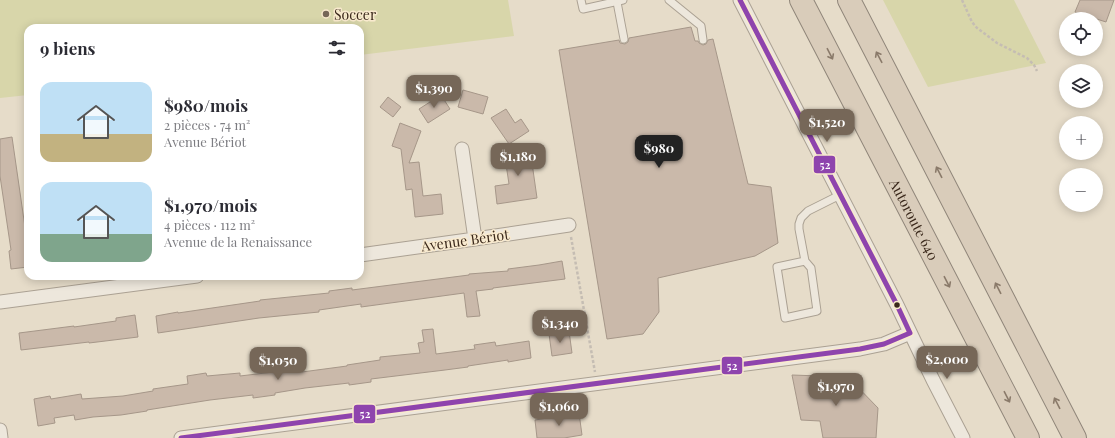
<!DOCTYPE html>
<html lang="fr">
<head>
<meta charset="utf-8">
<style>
  :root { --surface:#fff; --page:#f7f7f7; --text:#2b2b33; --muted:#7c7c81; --accent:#766758 }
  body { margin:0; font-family:"Playfair Display",serif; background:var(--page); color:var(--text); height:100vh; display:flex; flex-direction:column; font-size:15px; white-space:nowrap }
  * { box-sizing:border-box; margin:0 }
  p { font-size:13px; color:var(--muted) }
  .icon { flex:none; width:22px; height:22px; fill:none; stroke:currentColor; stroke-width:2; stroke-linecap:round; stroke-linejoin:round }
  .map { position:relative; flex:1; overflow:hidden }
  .drawer { position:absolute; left:24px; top:24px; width:340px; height:256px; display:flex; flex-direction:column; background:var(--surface); border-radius:12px; box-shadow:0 2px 10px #0003 }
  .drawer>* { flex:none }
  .fabs { position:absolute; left:1059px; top:12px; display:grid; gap:8px }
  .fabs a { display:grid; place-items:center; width:44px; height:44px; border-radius:50%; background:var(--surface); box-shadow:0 2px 10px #0003; font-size:20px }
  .price { position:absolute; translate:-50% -34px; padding:0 9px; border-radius:8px; background:var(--accent); color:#fff; font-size:13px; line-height:26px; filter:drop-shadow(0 1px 2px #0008) }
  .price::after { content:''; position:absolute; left:50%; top:24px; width:12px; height:9px; margin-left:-6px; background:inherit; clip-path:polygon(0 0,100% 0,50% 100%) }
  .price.selected { background:#222; color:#fff }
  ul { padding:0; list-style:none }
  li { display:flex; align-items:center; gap:12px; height:100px; padding:0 16px }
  li span { display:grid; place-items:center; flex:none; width:112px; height:80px; border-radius:12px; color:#555 }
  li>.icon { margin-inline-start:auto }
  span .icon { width:48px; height:48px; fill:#fffc; stroke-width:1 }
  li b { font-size:17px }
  h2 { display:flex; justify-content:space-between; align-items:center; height:48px; padding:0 16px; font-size:17px }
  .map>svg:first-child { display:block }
</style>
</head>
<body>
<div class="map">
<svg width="1115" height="438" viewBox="0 0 1115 438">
  <rect width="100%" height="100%" fill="#e6dcc9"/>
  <!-- green -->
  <path fill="#d8d6aa" d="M0 0H508L514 36 360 55V28H28V95L0 98Z
    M883 0H1014L1046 63 928 87Z"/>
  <!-- building -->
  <path fill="#cab9aa" stroke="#a69789" d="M1080 0H1114L1106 22 1075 12Z
    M691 27 695 41H698L699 43 703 45 706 44 708 40 713 39 748 184 771 187 778 243 755 256 658 278 659 312 643 334 607 339 559 50 619 40 620 43 625 44 628 42 629 38Z
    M463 90 488 97 483 114 458 107Z
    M441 95 450 109 428 123 419 109Z
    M388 97 401 107 393 117 380 107Z
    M506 109 515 123 521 119 529 131 509 144 491 118Z
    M400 123 421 131 409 163 419 162 423 196 441 194 443 214 415 217 412 189 406 190 401 149 392 146Z
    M12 137 28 248V267L11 269 9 251 11 250 0 176V139Z
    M532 146 535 163H532L537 198 497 204 495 186 509 184 504 151Z
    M562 261 565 279 493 288V289L476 291 480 316 467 317 464 293 361 307V304L319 310V312L259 318 158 333 156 316 178 312V313L260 301V300L329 293V291L352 288V290L469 275V274L508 271V269L539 265Z
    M135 315 138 337 89 343V342L21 350 19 333 74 326V327L116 321V318Z
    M433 329 436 354 475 349 474 345 495 342 496 346 529 341 531 358 508 362V360L468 366V367L445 370 371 379V382L349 385V383L305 388 275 393V395L253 398V395L210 400 147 410V411L121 415 93 417 75 420 74 415 54 418 55 423 38 426 34 399 50 396 51 399 81 394 82 399 123 396 153 391V389L188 384 187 376 206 373 207 376 240 373V376L282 371 281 368 301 365 302 372 347 366V365L380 360V357L420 353 418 343 424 342 422 330Z
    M569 331 572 353 552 356 549 334Z
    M792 375 848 377 878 408 876 438H823L820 421 801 420Z
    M579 413 582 435 564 438H537L535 420Z"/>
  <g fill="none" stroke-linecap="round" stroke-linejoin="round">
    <defs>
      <path id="service" d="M581 0 583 9 623 0
        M669 0 701 26 703 40
        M617 2 624 39
        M805 261 777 267 785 318 817 311 811 268 805 261 799 229V224L801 218 808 211 840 195"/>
      <path id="minor" d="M740 0 897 305 933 380 963 438
        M462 149 475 239
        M360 255 475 239 569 225
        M0 302 197 276
        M0 430 1 438
        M181 438 860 349 884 344 910 333"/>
      <g id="motorway">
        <path id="s1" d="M801 0 1028 438"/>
        <path d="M849 0 1075 438"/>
      </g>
    </defs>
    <!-- service casing -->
    <use href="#service" stroke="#aba193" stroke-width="9"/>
    <!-- minor casing -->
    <use href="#minor" stroke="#aba193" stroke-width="15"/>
    <!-- motorway casing -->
    <use href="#motorway" stroke="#90867a" stroke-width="24"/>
    <!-- path -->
    <path stroke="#c5bdb3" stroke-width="2.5" stroke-dasharray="3 2" stroke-linecap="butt" d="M962 0 972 22 977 28 997 43 1027 58 1034 65 1037 71
      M571 237 595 372"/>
    <!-- service -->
    <use href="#service" stroke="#ede7dc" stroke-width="7"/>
    <!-- minor -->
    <use href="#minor" stroke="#ede7dc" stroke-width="13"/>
    <!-- motorway -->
    <use href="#motorway" stroke="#d9ccba" stroke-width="22"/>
    <defs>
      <path id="bus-1" d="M181 438 860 349 884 344 910 333 897 305 740 0"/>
    </defs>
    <!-- bus-1 casing -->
    <use href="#bus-1" stroke="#f9eace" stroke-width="8"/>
    <!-- bus-1 -->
    <use href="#bus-1" stroke="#8e44ad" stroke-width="5"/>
  </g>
  <!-- one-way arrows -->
  <defs><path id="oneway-shaft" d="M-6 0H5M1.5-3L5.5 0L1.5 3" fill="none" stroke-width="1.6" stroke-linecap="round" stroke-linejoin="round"/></defs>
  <g stroke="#8a7a6a">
    <use href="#oneway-shaft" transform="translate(830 54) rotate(63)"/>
    <use href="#oneway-shaft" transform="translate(879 57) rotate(-118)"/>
    <use href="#oneway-shaft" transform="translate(939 172) rotate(-117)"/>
    <use href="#oneway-shaft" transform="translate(947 282) rotate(63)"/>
    <use href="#oneway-shaft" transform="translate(998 288) rotate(-117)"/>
    <use href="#oneway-shaft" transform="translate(1007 397) rotate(63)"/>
    <use href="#oneway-shaft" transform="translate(1057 403) rotate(-117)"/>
  </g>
  <!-- markers -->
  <circle fill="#766758" stroke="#f9eace" stroke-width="1.5" cx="326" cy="14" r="4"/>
  <circle fill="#3a281b" stroke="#f9eace" stroke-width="1.5" cx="897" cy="305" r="3.5"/>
  <g text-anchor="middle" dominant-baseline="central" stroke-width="3" stroke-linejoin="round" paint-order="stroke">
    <!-- poi labels -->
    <g font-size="14" fill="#3a281b" stroke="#f9eace" text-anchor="start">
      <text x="334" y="14">Soccer</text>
    </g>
    <!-- street labels -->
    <g font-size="14" fill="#3a281b" stroke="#f9eace">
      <text stroke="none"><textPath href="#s1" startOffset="247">Autoroute 640</textPath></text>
      <text transform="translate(465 240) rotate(-8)">Avenue Bériot</text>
    </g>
  </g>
  <g stroke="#f9eace" stroke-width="1.5">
    <rect x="813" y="155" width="23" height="19" rx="4" fill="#8e44ad"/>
    <rect x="721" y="356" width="22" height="19" rx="4" fill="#8e44ad"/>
    <rect x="353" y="404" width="23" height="20" rx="4" fill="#8e44ad"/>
  </g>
  <g font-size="11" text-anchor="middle" font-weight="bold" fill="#fff">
    <text x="825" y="169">52</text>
    <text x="732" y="370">52</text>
    <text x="365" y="418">52</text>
  </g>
</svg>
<div class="fabs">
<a><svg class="icon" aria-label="locate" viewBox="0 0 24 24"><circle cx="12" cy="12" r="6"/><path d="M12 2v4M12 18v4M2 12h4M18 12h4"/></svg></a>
<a><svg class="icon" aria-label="layers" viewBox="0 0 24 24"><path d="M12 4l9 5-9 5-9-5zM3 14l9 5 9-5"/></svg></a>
<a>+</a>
<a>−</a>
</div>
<b class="price" style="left:434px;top:109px">$1,390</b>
<b class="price" style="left:827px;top:143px">$1,520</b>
<b class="price selected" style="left:659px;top:169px">$980</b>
<b class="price" style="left:518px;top:177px">$1,180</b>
<b class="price" style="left:560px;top:344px">$1,340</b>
<b class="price" style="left:947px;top:380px">$2,000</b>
<b class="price" style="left:278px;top:381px">$1,050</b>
<b class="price" style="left:836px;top:407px">$1,970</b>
<b class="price" style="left:559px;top:427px">$1,060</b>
<section class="drawer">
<h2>9 biens<svg class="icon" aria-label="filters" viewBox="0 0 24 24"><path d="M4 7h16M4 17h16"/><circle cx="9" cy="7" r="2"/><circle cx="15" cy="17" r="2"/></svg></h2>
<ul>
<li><span style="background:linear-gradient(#bfe0f5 65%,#c2b280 0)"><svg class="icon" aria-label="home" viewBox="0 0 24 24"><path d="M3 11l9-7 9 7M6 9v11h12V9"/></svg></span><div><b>$980/mois</b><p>2 pièces · 74 m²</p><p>Avenue Bériot</p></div></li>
<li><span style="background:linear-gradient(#bfe0f5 65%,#7fa58c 0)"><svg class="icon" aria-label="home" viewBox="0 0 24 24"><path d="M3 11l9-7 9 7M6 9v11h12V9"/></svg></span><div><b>$1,970/mois</b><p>4 pièces · 112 m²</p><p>Avenue de la Renaissance</p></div></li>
</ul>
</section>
</div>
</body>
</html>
